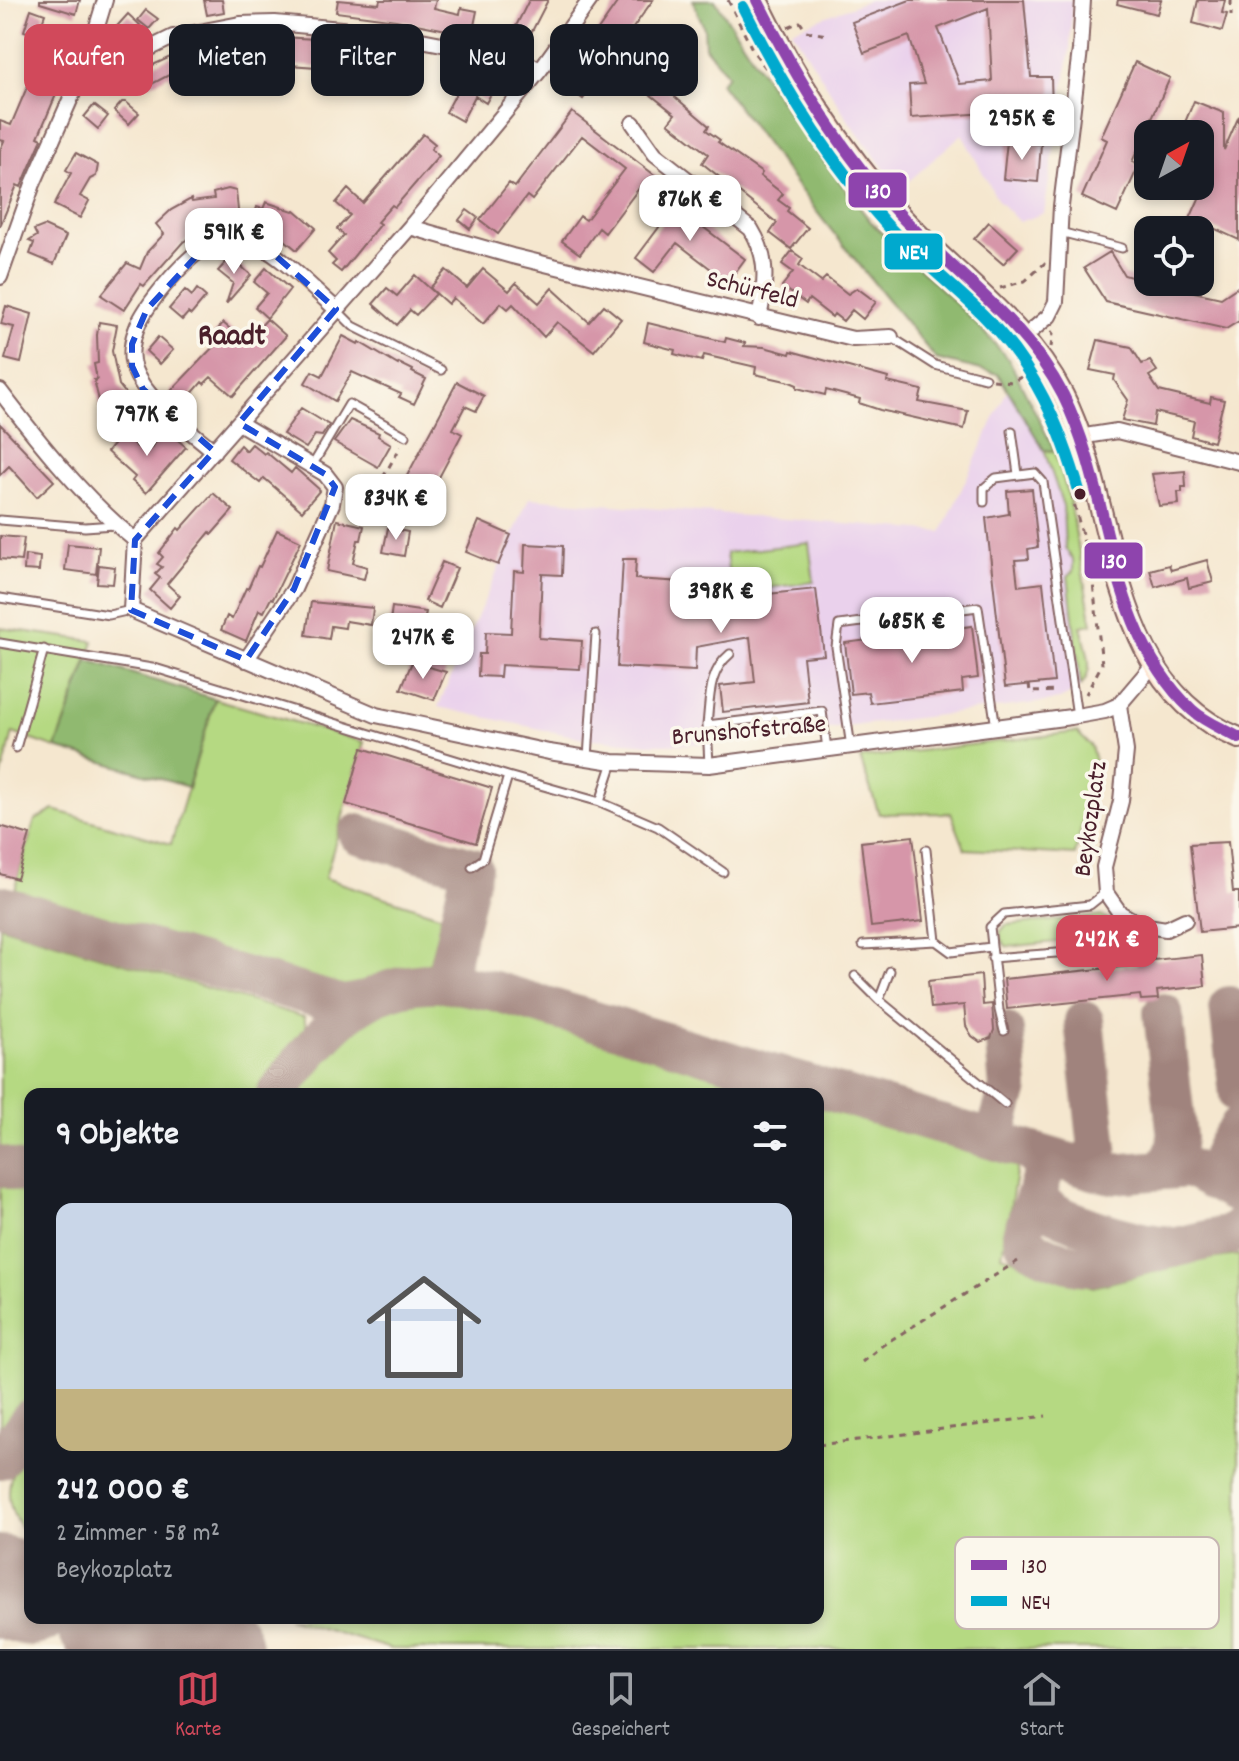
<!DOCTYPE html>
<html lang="de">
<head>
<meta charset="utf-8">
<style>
  :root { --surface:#171b24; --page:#20242c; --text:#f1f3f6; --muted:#9ea1a6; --line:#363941; --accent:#d1495b }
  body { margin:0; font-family:Dekko,sans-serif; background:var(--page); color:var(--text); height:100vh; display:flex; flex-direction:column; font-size:30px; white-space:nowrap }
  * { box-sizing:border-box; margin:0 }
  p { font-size:26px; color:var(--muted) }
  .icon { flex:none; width:44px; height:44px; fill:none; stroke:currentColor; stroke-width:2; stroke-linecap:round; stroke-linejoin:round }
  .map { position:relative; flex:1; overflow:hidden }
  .details { position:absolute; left:24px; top:1088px; width:800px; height:536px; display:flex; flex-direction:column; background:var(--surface); border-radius:16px; box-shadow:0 4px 12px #0003 }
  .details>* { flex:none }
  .top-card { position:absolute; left:24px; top:24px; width:800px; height:72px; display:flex; gap:16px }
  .needle { width:52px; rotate:40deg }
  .buttons { position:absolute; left:1134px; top:120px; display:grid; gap:16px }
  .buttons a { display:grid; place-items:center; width:80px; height:80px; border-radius:16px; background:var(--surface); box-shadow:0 4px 12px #0003; font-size:40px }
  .price { position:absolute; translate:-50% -68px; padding:0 18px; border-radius:16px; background:#fff; color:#222; font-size:26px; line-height:52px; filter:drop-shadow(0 2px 4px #0008) }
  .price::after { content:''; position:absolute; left:50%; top:48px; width:24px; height:18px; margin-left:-12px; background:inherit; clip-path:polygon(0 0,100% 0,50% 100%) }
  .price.active { background:var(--accent); color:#fff }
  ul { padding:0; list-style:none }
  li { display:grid; align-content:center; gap:16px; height:424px; padding:0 32px }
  li span { display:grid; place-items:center; height:248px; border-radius:16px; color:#555 }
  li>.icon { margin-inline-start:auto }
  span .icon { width:144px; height:144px; fill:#fffc; stroke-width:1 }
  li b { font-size:34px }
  h2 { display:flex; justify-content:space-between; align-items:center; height:96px; padding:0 32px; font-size:34px }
  .chip { padding:0 28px; border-radius:16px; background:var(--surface); box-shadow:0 4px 12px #0003; font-size:28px; line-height:72px }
  .chip.active { background:var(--accent); color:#fff }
  .tab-bar { display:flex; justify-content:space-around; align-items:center; height:112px; border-top:2px solid var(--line); background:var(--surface); font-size:22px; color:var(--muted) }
  .tab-bar a { display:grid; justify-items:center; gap:4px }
  .tab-bar .active { color:var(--accent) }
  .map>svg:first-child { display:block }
</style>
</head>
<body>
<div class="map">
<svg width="1239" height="1649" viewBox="0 0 1239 1649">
  <rect width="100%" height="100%" fill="#fbf7ec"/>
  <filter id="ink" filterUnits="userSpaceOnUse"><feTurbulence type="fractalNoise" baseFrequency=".0125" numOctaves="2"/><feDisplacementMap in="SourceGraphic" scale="16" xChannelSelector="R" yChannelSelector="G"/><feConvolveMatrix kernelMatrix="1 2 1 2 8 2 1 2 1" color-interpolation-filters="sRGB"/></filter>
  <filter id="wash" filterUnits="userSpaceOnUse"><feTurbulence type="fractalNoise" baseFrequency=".006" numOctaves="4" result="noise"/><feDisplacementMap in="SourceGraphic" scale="32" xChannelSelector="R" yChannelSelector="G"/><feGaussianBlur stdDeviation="1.8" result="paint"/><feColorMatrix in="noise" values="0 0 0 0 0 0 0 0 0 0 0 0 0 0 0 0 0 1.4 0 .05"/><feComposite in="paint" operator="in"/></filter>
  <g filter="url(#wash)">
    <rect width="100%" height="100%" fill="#f5e7cf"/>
    <!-- built -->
    <path fill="#ead1ec" d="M868 0H1072L1070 48 1044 213 1019 222 997 199 962 134 900 189 852 126 792 30Z
      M1008 388 1044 450 1063 506 1065 549 1073 559 1074 565 1068 576 1081 686 1060 700 707 744H649L582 738 438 707 529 498 942 532Z"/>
    <!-- green -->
    <path fill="#b5d982" stroke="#807c56" stroke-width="2" d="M1044 450 1055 451 1070 502 1092 624 1081 626C1085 648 1097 667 1081 686L1068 576 1073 571V559L1065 549 1063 506Z
      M809 543 814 582 731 593 726 553Z
      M0 628 94 641 56 748 13 733 0 782Z
      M215 699 364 742 325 878 442 916 430 962 418 971 339 989 15 893 17 879 35 820 54 810 171 844Z
      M1077 732 1091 746 1096 765 1075 855 965 849 951 813 879 814 860 758Z
      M1102 916 1109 920 1112 931 1105 937 1007 947 1001 940 1000 932 1006 925Z
      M0 926 304 1017 307 1031 258 1094H30V1159L0 1150Z
      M434 998 489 1004 791 1094H298C317 1070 361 1017 390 1006 403 1001 420 1001 434 998Z
      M818 1102 1018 1162 1002 1255 1093 1287 1202 1260 1239 1255V1649H391L287 1618H818Z
      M0 1183 30 1192V1395L0 1435Z
      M30 1442V1539C0 1506 4 1476 30 1442Z"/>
    <!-- forest -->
    <path fill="#90b970" stroke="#6d6c4e" stroke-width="2" d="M693 0H715L797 126 871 222 975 322 1009 360 1055 451 1044 450 998 374 936 359 823 220 720 83 728 75 705 47 704 28Z
      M88 660 215 699 188 787 56 748Z"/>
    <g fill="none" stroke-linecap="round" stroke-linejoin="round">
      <!-- taxiway -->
      <path stroke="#a0837d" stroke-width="40" d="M358 834 472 867 445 983
        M0 905 343 1005 363 1001
        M1229 1006 1239 1095
        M276 1094C322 1034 361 978 445 983 461 984 478 988 494 991L1097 1171 1112 1174 1189 1168 1239 1195
        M994 1140 1009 1088 1004 1031
        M1026 1150C1038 1156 1044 1164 1042 1178L1022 1234 1025 1243C1040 1255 1073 1267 1093 1266L1230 1235 1239 1228
        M1074 1164 1087 1162 1098 1148 1084 1021
        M0 1166 30 1175
        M1158 1170C1172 1163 1176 1152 1177 1137L1163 1013
        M1038 1187 1040 1201C1055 1221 1138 1244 1164 1245
        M1228 1189C1210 1167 1225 1145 1239 1126
        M0 1459 30 1419
        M0 1579 10 1587 28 1595"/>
      <!-- runway -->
      <path stroke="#a0837d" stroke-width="102" d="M0 1586 30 1595
        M106 1618 211 1649"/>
    </g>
    <g id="blocks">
      <!-- building -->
      <path fill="#d696a9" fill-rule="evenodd" d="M40 0H80L76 14 40 3Z
        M204 0H222L224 12 207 15Z
        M338 0 379 4 380 0H436L434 8 460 14 461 8 477 11 472 35 396 20 336 12Z
        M529 0H548L526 43 511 36Z
        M619 0H653L613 56 617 59 606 73 604 71 583 99 563 84 595 43 591 40Z
        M910 0H1024L1031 77H1051L1052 109 911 118 909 85 924 84 909 36 864 53 852 22ZM988 8 992 81 960 84 938 28Z
        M1118 0H1161L1157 14 1117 4Z
        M1198 0H1225L1222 13 1227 14 1222 31 1193 23Z
        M31 9 45 14 37 36 24 31Z
        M146 10 158 19 149 29 138 20Z
        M128 14 140 25 122 47 109 35Z
        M64 32 79 38 69 64 46 56 51 42 60 44Z
        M281 37 315 39 314 52 354 58 356 45 383 50 379 73 363 70 362 73 346 70H317V67L289 65V61H281V54L258 56V68H236V71L206 77 201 51 207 50 206 45 223 42 224 46 254 40V38Z
        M179 53 189 74 172 82 169 75 150 85 142 70Z
        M640 60 673 85 668 91 709 126 706 130 720 140 718 142 762 173 760 176 783 194 778 200 789 208 787 211 808 228 791 249 770 233 777 223 702 163 708 154 668 123 675 114 627 76Z
        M1135 62 1170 78 1132 162 1139 165 1117 213 1082 197 1107 140 1101 137Z
        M479 66 500 77 486 103 475 96 462 121 446 112 469 69 475 73Z
        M33 73 45 78 43 83 58 90 38 137 42 139 21 187 17 185 0 226V150L4 141 0 140V121L11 125Z
        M1194 101 1224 113V150L1239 116V240L1207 225 1194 230H1185L1210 174 1200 169V134H1180Z
        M122 102H126L139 113 129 124 114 111Z
        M94 105 108 116 98 129 84 117Z
        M572 112 661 180 653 191 643 183 605 233 599 228 580 254 562 241 580 216 586 220 625 169 582 136 532 200 527 196 498 234 480 220 509 183 515 187Z
        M423 134 435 144 431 149 439 156 395 207 392 205 377 222 380 224 341 272 332 265 336 261 328 253 344 235 337 229 350 215 336 203 348 189 363 203Z
        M1007 141 1041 144 1038 182 1003 179Z
        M76 153 98 165 96 176 90 179 80 196 89 201 80 218 54 205 71 173 66 170Z
        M228 189 236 191 239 220 231 217V224L210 226 183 242 144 286 141 284 124 310 101 295 127 263 140 269 147 252 164 234 156 224 171 210 191 199 192 202 214 199 213 193Z
        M681 198 700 212 694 220 745 259 728 282 677 243 654 272 636 258Z
        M266 202 293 211 295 210 316 228 297 250 275 232 252 224 257 207 263 209Z
        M467 210 478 218 470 229 459 220Z
        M989 222 1018 248 1003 264 974 239Z
        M44 226 66 236 54 264 30 254 34 243 29 241 37 236 34 230Z
        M792 251 803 259 799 265 821 282 826 277 848 294 857 288 876 302 863 319 852 310 843 321 834 314 832 317 809 299 806 304 782 286 793 272 782 264Z
        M1110 252 1124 275 1148 282 1221 298 1239 286V321L1226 329 1106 302 1084 268Z
        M231 257 251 275 226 304 233 283 218 271Z
        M266 268 290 289 267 318 255 307 267 293 254 282Z
        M483 269 509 291 516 283 539 303 552 288 589 322 604 305 621 319 594 351 557 322 544 337 513 304 508 309 501 303 483 324 453 298 448 304 430 288 446 270 467 288Z
        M415 275 436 294 416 315 410 310 397 325 373 304 387 288 397 296Z
        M197 289 206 297 191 315 188 313 182 320 169 309 185 290 192 296Z
        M6 306 32 314 21 363 5 359 14 327 1 324Z
        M267 319 286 336 233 396 211 377 204 384 202 382 183 404 170 392 215 345 209 340 223 323 246 342Z
        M99 322 117 325 112 351 119 385 134 404 127 409 129 413 113 425 101 409 94 380H97L94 364 98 363 97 335Z
        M648 323 725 342 726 338 745 343 744 346 764 347 790 354 791 351 888 378 887 382 922 390 919 402 968 411 964 429 880 410 859 403 860 399 826 390 825 395 797 388V385L790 382 755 374 756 367 704 355 702 361 674 354 675 350 644 342Z
        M343 336 358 344 359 342 398 365 399 363 413 370 412 372 426 379 414 404 399 397 401 394 352 372 335 401 305 383 312 371 322 376Z
        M158 337 173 350 160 364 146 351Z
        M1098 340 1131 347 1142 364 1150 361 1157 371 1149 376 1159 391 1210 403 1211 397 1224 400 1213 442 1191 436 1194 421 1155 412 1153 426 1122 420 1128 400 1114 380 1115 375 1090 370Z
        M457 382 484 396 476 411 465 406 453 429 462 434 426 502 400 489Z
        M301 408 329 425 322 436 315 435 306 448 283 434Z
        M350 420 379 433 378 436 391 444 378 467 334 442Z
        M0 424 54 481 37 497 9 466 0 475Z
        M166 430 186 447 146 493 132 481 135 477 107 452 122 434 137 447 142 442 150 449Z
        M252 444 264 454 266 452 291 473 295 468 320 490 302 511 264 478 260 483 229 459 240 445 246 451Z
        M1185 471 1186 487H1182V492H1178L1179 504 1159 506 1152 474Z
        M1032 489 1038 547 1028 549 1029 559 1015 560 1018 586 1043 583 1054 682 1005 687 986 518 1009 514 1007 491Z
        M213 493 233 510 212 534 210 532 167 584 180 596 170 608 150 590 160 578 155 574 162 567 157 564 163 557 159 553 178 528 180 530Z
        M337 520 364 526 361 540H358L353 563 367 567 364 579 327 571Z
        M479 521 511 535 498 565 466 552Z
        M388 528 408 532 404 556 383 552Z
        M277 530 301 541 273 599 271 598 264 612 259 610 246 641 221 630 227 616 232 619 246 588 248 589 258 566 260 567Z
        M0 536 24 538 21 561 0 559Z
        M68 544 99 547 96 574 65 570Z
        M525 544 563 546 562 575 542 574 539 638 582 641 580 669 501 665 500 677 478 676 479 654H485L486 632 511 633 514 571 524 572Z
        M25 555 40 557 39 571 24 570Z
        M623 559H636L635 579 699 583 698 601 816 589 824 655 803 657 808 702 723 712 720 686 755 682 750 637 696 647 695 671 617 667Z
        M1207 560 1213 582 1189 588 1187 578 1155 587 1150 570 1169 565 1171 570Z
        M442 562 457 568 440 608 425 601Z
        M99 565 115 567 113 584 97 583Z
        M311 602 373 608 371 625 346 621 345 628 331 626 329 639 306 635Z
        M392 607 426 612 423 627 390 621Z
        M972 626 978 678 962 680 963 692 870 703 868 692 851 694 845 643Z
        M412 662 446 672 434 700 401 689Z
        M362 748 492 788 476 843 346 804Z
        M0 826 30 835 17 879 0 874Z
        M913 836 923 921 871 927 861 842Z
        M1228 842 1233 892H1239V928L1200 932 1190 844Z
        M1202 955 1205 986 1157 991 1158 999 1141 1000 1140 995 1007 1009 1004 979 1137 965 1136 957 1154 956V960Z
        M981 975 983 1005 992 1004 994 1030 991 1038 980 1042 972 1036 966 1026 964 1005 931 1008 928 981Z"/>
    </g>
  </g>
  <g filter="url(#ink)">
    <use href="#blocks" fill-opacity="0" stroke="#866564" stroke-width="2"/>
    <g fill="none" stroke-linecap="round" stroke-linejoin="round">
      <defs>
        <path id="lane" d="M1060 232 1122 248
          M336 309 353 326 441 370
          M891 337 935 365 985 378
          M1012 431 1018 474
          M312 466 349 404 406 436
          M984 502V488L996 478 1035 473 1043 482 1077 716
          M0 520 85 527 114 525
          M0 598 109 615 131 610
          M0 643 158 669 508 776 600 802 658 827 723 872
          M707 725C710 699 708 672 730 654
          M851 747 836 647 839 625 978 607 996 728
          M16 748 44 649
          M588 758 596 634
          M709 765 707 725 822 711 827 749
          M600 802 613 762
          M926 850 936 941
          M472 867 483 859 508 776
          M863 945 936 941 951 952 991 947
          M992 958 1110 949 1141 925
          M855 976 879 1000 1005 1104
          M879 1000 890 971
          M1004 1031 999 1010 990 927 1004 914 1090 905 1105 893"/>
        <path id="street" d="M590 0 540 70 410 227 135 540 131 610 376 715 549 752 613 762 709 765 1071 717 1105 711 1119 705 1153 665
          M85 66 108 69 173 37 240 24 275 23 385 33 519 59 540 70
          M633 123 655 154 751 229C769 258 766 285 759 318
          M410 227 512 256 853 339 891 337
          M0 277 33 184 85 66 105 0
          M1024 337 1049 316 1056 302 1061 206 1080 50 1083 0
          M0 391C38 441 86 501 135 540
          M239 423 325 474 335 487 332 504 294 589 246 660
          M1079 437 1117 431 1239 462
          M214 451C189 429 145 400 134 369 129 356 132 339 137 327 145 306 183 260 203 249 216 241 236 238 250 242 276 249 315 291 336 309
          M1119 705 1126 751 1121 801 1104 867 1106 893 1120 913 1141 925 1166 929 1185 920"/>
        <path id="secondary" d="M757 0C794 77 841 148 897 212 952 274 1024 319 1063 395 1120 506 1103 684 1239 738"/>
      </defs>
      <!-- lane casing -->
      <use href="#lane" stroke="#866564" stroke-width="11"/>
      <!-- street casing -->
      <use href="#street" stroke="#866564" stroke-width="18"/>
      <!-- secondary casing -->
      <use href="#secondary" stroke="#866564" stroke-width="24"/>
      <!-- path -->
      <path stroke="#866564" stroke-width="3" stroke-dasharray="6 6" stroke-linecap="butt" d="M728 0 753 51 793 104
        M1231 0V16
        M788 27 800 22 806 31 826 35
        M1000 288 1025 281 1045 263
        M1051 331 1053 334 1051 347
        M993 380 1012 382 1030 372
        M1045 401 1063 459 1092 574 1102 664 1086 694
        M365 509 401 446
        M1029 684 1030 692 1057 691
        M862 1362 883 1345 1018 1261
        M818 1445 1046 1416"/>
      <!-- lane -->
      <use href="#lane" stroke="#fff" stroke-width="7"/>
      <!-- street -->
      <use href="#street" stroke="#fff" stroke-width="14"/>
      <!-- secondary -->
      <use href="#secondary" stroke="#fde4d1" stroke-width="20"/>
      <defs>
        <path id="bus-1" d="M757 0C796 77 841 153 901 216 955 274 1026 322 1063 395 1114 497 1104 627 1192 710 1205 722 1224 729 1239 738"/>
        <path id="bus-2" d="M743 7C782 85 827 159 886 224 916 257 952 284 983 315 1034 365 1061 427 1080 494"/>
      </defs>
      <!-- bus-1 casing -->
      <use href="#bus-1" stroke="#fbf7ec" stroke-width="18"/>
      <!-- bus-2 casing -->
      <use href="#bus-2" stroke="#fbf7ec" stroke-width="18"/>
      <!-- bus-1 -->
      <use href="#bus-1" stroke="#8e44ad" stroke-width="12"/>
      <!-- bus-2 -->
      <use href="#bus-2" stroke="#00a9ce" stroke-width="12"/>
    </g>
  </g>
  <!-- marked area -->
  <path fill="none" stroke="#1d4ed8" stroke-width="6" stroke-dasharray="16 10" stroke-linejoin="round" d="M229 240 268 249 336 309 239 423 325 474 335 487 294 589 246 660 131 610 135 540 214 451 143 389 132 366V344L147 309 204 248Z"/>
  <!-- markers -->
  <circle fill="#4a1f2b" stroke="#fbf7ec" stroke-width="3" cx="1080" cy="494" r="7"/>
  <g text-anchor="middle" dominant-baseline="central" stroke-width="7" stroke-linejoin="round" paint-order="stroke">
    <!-- street labels -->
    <g font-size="26" fill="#4a1f2b" stroke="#fbf7ec">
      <text transform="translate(752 291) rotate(14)">Schürfeld</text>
      <text transform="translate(749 732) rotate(-5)">Brunshofstraße</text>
      <text transform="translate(1092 819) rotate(-82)">Beykozplatz</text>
    </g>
    <!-- quarter labels -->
    <g font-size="30" font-weight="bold" fill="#4a1f2b" stroke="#fbf7ec">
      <text x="232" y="338">Raadt</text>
    </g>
  </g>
  <!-- legend -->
  <rect x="955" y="1537" width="264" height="92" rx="12" fill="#fbf7ec" stroke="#c6b6b2" stroke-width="2"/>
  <rect x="971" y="1560" width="36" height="10" fill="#8e44ad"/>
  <rect x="971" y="1596" width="36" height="10" fill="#00a9ce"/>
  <g font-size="22" fill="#4a1f2b">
    <text x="1021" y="1573">130</text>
    <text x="1021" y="1609">NE4</text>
  </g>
  <g stroke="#fbf7ec" stroke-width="3">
    <rect x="847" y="171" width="61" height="38" rx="8" fill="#8e44ad"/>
    <rect x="883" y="232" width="61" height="39" rx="8" fill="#00a9ce"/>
    <rect x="1083" y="541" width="61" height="39" rx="8" fill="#8e44ad"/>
  </g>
  <g font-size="22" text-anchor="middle" font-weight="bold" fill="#fff">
    <text x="878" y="198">130</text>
    <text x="914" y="259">NE4</text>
    <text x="1114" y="568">130</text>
  </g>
</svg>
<div class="buttons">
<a><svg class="needle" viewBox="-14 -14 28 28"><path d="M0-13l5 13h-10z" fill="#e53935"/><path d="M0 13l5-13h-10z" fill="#9ea1a6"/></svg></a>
<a><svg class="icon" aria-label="locate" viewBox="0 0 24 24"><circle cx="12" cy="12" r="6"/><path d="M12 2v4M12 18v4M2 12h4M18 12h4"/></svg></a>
</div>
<b class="price" style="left:1022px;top:162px">295K €</b>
<b class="price" style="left:690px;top:243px">876K €</b>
<b class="price" style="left:234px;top:276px">591K €</b>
<b class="price" style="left:147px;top:458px">797K €</b>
<b class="price" style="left:396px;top:542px">834K €</b>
<b class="price" style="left:721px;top:635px">398K €</b>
<b class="price" style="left:912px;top:665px">685K €</b>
<b class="price" style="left:423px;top:681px">247K €</b>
<b class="price active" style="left:1107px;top:983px">242K €</b>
<div class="top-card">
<a class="chip active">Kaufen</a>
<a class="chip">Mieten</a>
<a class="chip">Filter</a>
<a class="chip">Neu</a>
<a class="chip">Wohnung</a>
</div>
<section class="details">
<h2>9 Objekte<svg class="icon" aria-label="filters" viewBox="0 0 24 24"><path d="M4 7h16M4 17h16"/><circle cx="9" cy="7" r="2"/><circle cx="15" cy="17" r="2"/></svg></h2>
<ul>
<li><span style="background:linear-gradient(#c9d6e8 75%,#c2b280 0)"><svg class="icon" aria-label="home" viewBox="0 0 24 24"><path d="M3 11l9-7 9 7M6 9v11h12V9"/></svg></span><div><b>242 000 €</b><p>2 Zimmer · 58 m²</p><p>Beykozplatz</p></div></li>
</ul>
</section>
</div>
<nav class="tab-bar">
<a class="active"><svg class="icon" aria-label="map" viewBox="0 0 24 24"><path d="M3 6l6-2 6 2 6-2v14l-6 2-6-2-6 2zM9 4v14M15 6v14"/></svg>Karte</a>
<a><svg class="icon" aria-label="saved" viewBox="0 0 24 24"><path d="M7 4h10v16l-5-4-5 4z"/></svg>Gespeichert</a>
<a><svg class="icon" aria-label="home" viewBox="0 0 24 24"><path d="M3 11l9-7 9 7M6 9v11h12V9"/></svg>Start</a>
</nav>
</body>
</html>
